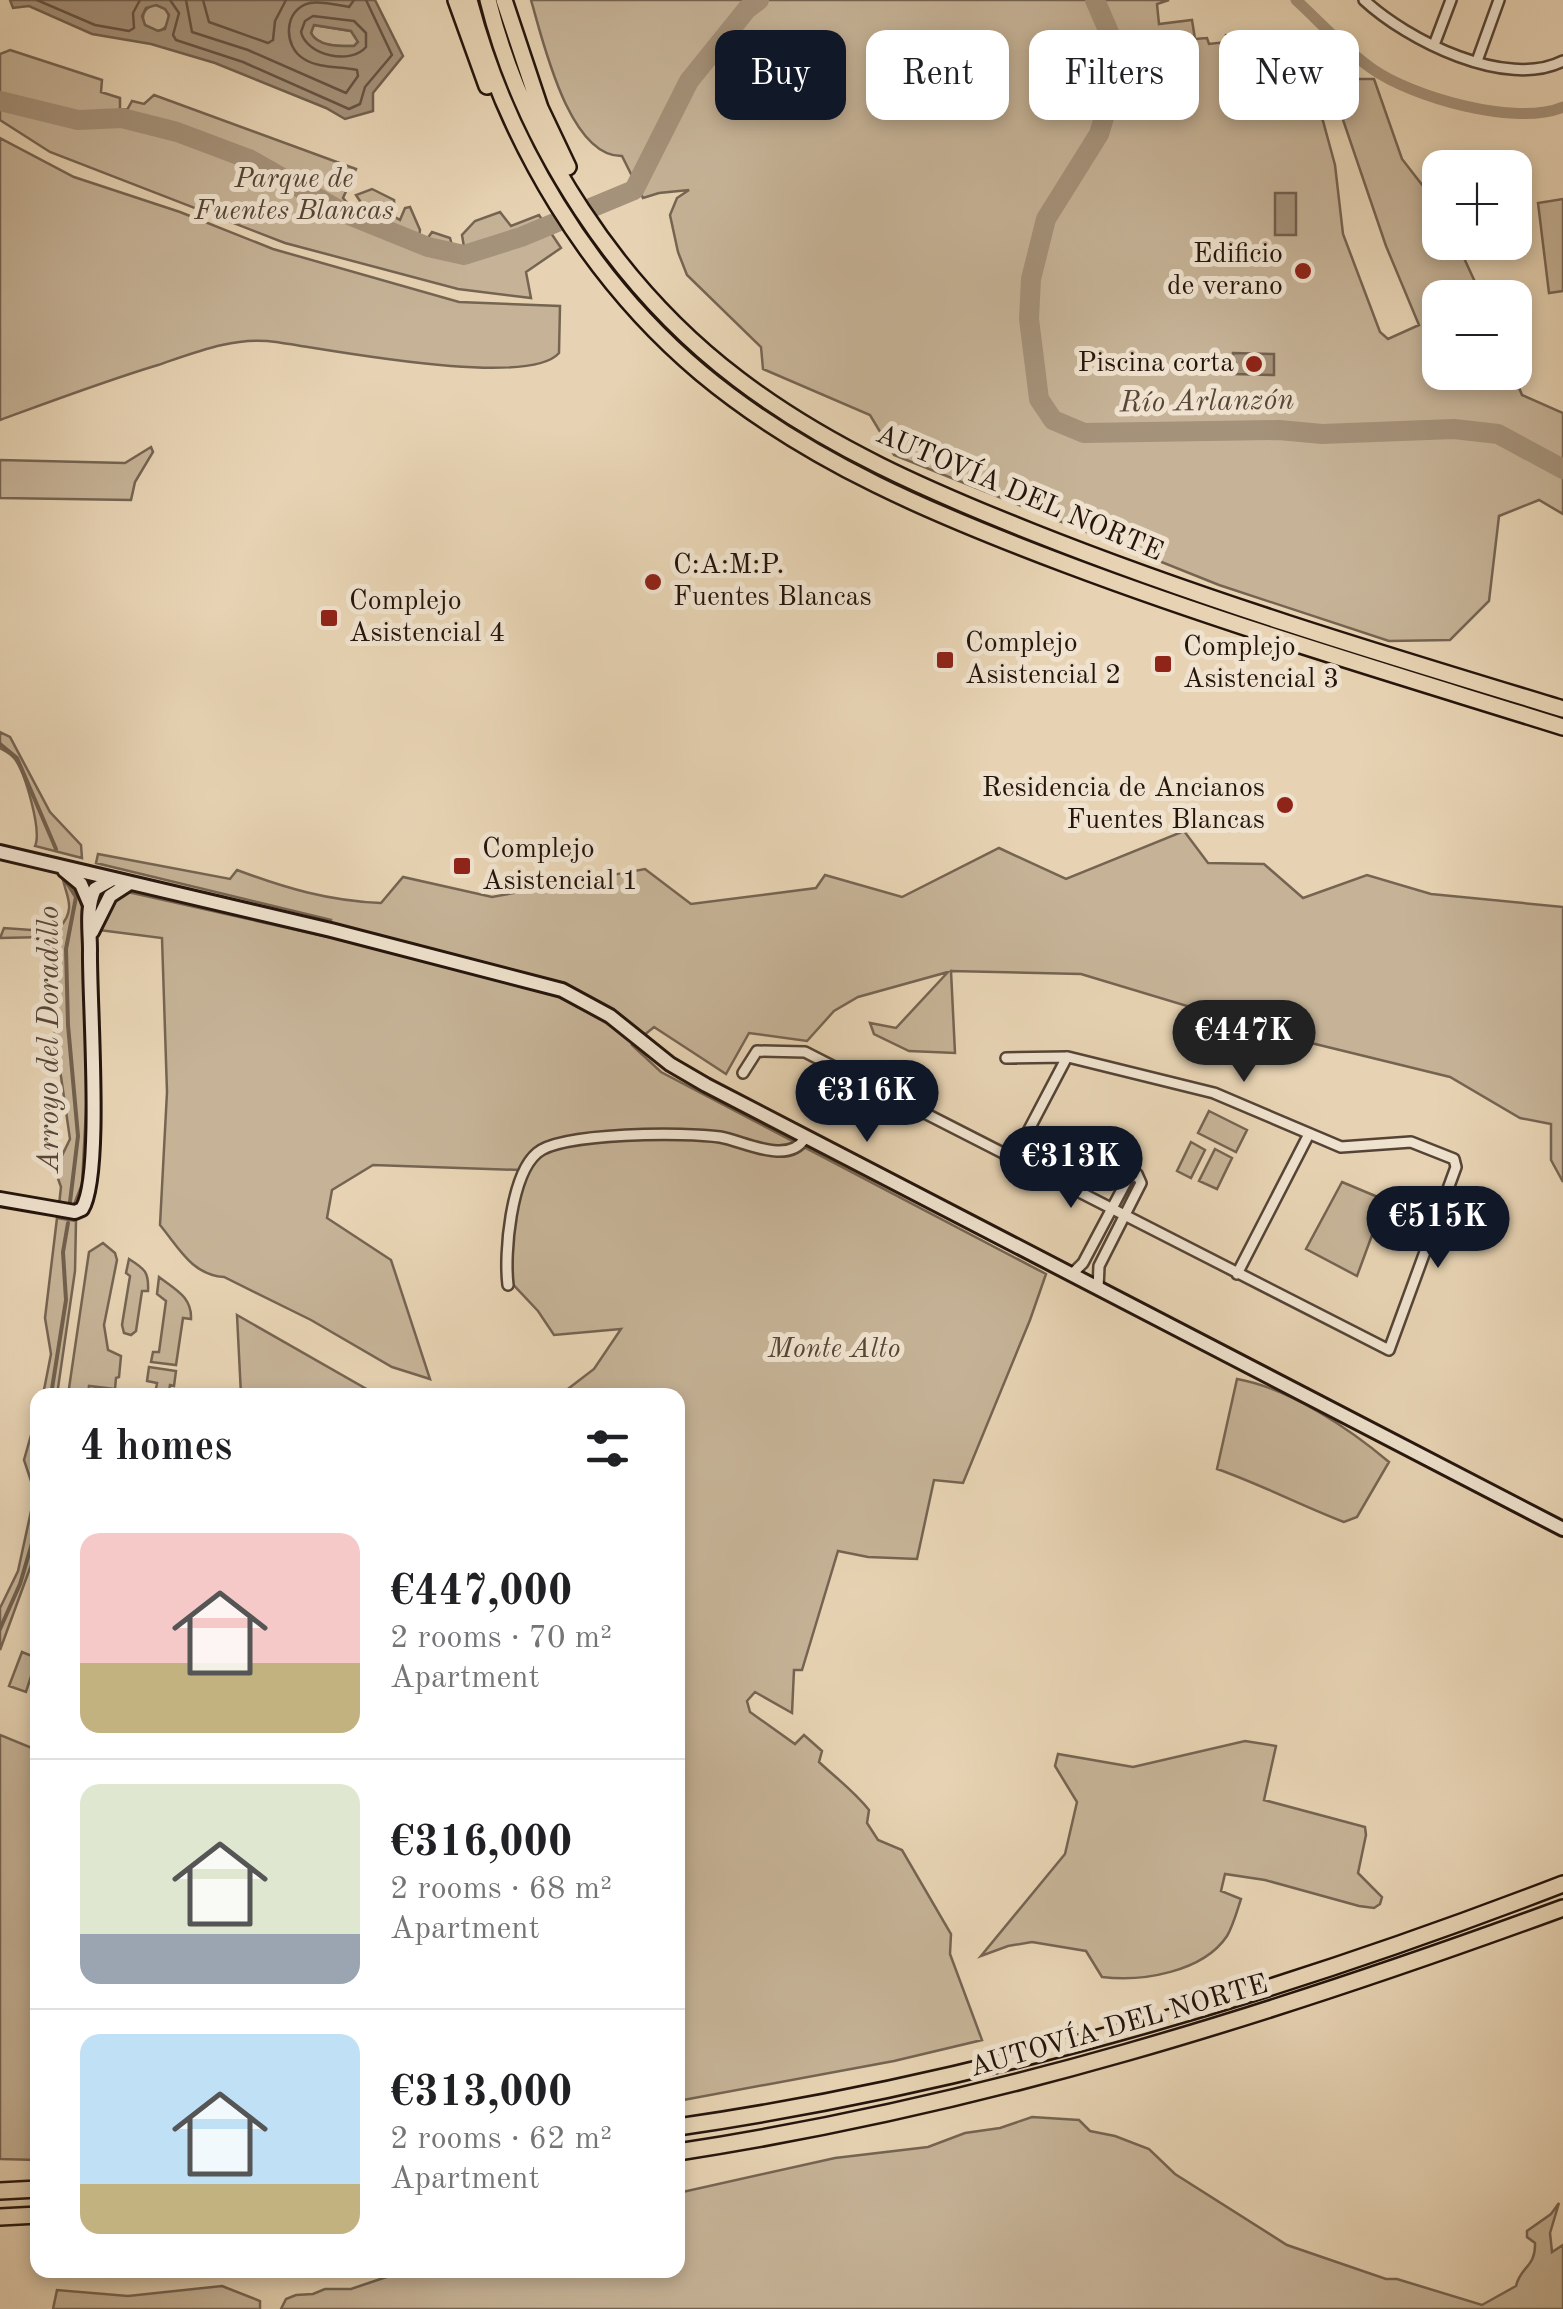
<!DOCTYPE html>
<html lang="en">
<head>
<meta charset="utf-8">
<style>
  :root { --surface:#fff; --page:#f6f6f6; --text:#202124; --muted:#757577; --line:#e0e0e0; --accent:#111827 }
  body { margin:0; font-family:"Old Standard TT",serif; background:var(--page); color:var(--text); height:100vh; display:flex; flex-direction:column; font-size:38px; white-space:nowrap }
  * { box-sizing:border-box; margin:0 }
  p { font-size:32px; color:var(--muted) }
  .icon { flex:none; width:55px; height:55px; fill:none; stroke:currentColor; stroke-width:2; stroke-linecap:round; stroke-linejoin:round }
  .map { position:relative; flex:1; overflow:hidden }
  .sheet { position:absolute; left:30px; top:1388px; width:655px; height:890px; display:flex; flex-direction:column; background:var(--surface); border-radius:20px; box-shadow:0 5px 15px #0003 }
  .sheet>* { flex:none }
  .guide { position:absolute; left:715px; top:30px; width:698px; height:90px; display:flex; gap:20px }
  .controls { position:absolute; left:1422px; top:150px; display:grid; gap:20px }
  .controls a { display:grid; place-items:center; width:110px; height:110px; border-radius:20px; background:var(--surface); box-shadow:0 5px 15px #0003; font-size:50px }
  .price { position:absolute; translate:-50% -85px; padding:0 22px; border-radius:35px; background:var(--accent); color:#fff; font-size:32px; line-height:65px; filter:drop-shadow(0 2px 5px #0008) }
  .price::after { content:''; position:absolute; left:50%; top:60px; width:30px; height:22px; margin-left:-15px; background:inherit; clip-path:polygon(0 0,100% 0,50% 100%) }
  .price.active { background:#222; color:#fff }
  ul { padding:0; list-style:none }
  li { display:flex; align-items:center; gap:30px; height:250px; padding:0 50px }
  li+li { border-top:2px solid var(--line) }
  li span { display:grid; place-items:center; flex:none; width:280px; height:200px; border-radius:20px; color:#555 }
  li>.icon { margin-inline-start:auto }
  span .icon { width:120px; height:120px; fill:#fffc; stroke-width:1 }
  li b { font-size:42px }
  h2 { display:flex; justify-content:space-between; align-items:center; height:120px; padding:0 50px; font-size:42px }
  .pill { padding:0 35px; border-radius:20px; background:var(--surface); box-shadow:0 5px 15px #0003; font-size:35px; line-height:90px }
  .pill.active { background:var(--accent); color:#fff }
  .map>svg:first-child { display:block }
</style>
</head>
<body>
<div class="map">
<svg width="1563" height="2309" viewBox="0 0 1563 2309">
  <rect width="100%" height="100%" fill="#e7d3b3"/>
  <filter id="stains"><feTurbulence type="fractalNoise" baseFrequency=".002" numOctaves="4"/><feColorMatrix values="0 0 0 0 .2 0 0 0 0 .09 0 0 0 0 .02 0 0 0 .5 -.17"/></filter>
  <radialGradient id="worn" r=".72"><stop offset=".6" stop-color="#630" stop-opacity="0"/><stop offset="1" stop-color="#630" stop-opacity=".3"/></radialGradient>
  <!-- green -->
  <path fill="#c6b397" stroke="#756452" stroke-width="2.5" d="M531 0H1169L1157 4 1159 24 1192 20 1195 39 1207 38 1209 44 1227 42 1226 35 1252 32 1290 52 1323 121 1335 165 1343 234 1380 332 1388 339 1419 325 1386 246 1326 70 1354 79H1374L1402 159 1440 208V242L1457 243 1482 297 1440 298V372L1513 373 1522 395 1563 413V514L1539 500 1499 516 1489 601 1450 640 1389 641 1219 585 894 455 870 415 763 369 761 347 687 275 678 252 670 215 677 198 689 190 659 193 643 198 622 156C569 157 543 41 531 0Z
    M143 18a13 13 0 1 1 26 0a13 13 0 1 1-26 0Z
    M313 25 351 31 358 41 355 46C340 46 318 47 311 33Z
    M10 50 102 80 101 92 120 98V108L127 110 132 101 144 104 154 95 356 169 343 198 351 207 362 204 356 195 372 189 394 200 395 217 400 220 405 208 410 207 420 230 419 237 427 239 432 232 450 238 453 249 464 247 462 235 475 221 500 212 511 226 539 215 561 248 526 272 531 298 458 289 285 243 50 152 0 120V54Z
    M0 138 74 177 180 212 273 249 459 302 560 306 559 353C528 389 326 349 276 342 235 336 196 352 158 365 105 381 52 401 0 420Z
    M1563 199V291L1549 293 1538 203Z
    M151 447 153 452 135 482 131 500 0 498V460L125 463Z
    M0 732 10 737 50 812 81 845 82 858 35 846C42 831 25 771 14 758 10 753 5 751 0 748Z
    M1184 831 1208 863 1264 864 1303 898 1367 875 1431 894 1563 907V1182L1551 1160V1124L1520 1118 1450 1077 1303 1041 1081 974 951 971 955 1053 909 1051 874 1034 870 1023 896 1028 948 972 858 997 834 1011 807 1041 749 1033 726 1074 654 1027 632 1045 661 1072 1046 1274 1030 1320 963 1483 934 1480 917 1559 868 1557 838 1551 802 1670H794L792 1713 755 1692 747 1701 750 1712 795 1744 804 1735 822 1751 819 1762C836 1778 854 1791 869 1810L867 1823 878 1840 902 1850 951 1934 950 1954 982 2040 894 2061 678 2101V1395H560L594 1369 621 1329 554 1335 538 1311 507 1278 520 1170 373 1165 332 1190 327 1218 391 1260 430 1379 392 1367 311 1320 224 1277C192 1275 179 1248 160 1225L167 1092 162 938 99 930 116 897 128 892 328 937 331 920 96 863 98 854 230 879 237 870C285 888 329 901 381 903L403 877 492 897 645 869 691 904 816 888 825 875 902 897 999 848 1066 879Z
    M63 880 78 895 82 907 87 1090 82 1184 73 1207 59 1205 61 1187 55 1170 70 1139 50 1000 45 937 0 938 4 928 46 931 60 927C76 909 67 897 63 880Z
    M1209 1111 1247 1130 1236 1152 1198 1133Z
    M1191 1142 1205 1150 1191 1178 1177 1171Z
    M1215 1149 1232 1158 1217 1189 1199 1181Z
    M1342 1182 1385 1200 1357 1276 1306 1249Z
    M57 1218 76 1221 75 1271 57 1395H43L51 1354 45 1318Z
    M103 1243 115 1253 117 1260 104 1325 108 1350 121 1356 119 1377 116 1378 115 1389 89 1386 88 1395H68L89 1252Z
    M129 1259C145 1269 149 1272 148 1291H142L136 1331 131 1335 124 1333 122 1325 130 1276 126 1273Z
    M159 1277C176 1290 192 1297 191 1319L183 1318 176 1365 151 1362 153 1352H159L166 1301 157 1294Z
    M237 1315 377 1395H241Z
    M149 1367 176 1371 174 1386 170 1385 169 1391 156 1389 157 1383 147 1381Z
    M1237 1379C1289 1388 1350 1429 1389 1462L1357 1517 1344 1522C1300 1505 1260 1484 1217 1469Z
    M37 1414V1549L0 1650V1608L18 1571 35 1493 24 1460Z
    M22 1652 37 1658 26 1692 9 1686Z
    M0 1735 37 1750V2160L0 2159Z
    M1245 1741 1276 1746 1264 1800 1365 1827 1366 1835 1358 1873 1382 1897 1380 1904 1374 1908 1359 1906 1265 1880 1225 1874 1221 1891 1241 1899C1237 1911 1233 1926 1227 1936 1203 1972 1142 1982 1102 1977L1086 1951 1032 1942 1008 1946 981 1956 1065 1854 1077 1802 1055 1766 1058 1754 1133 1767Z
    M1032 2117 1079 2120 1090 2131 1115 2136 1149 2149 1175 2174 1287 2245 1386 2279H1397L1482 2305 1516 2286C1520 2267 1536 2267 1535 2243L1527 2237V2231L1551 2214 1559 2203 1550 2233 1552 2252 1563 2245V2309H281L286 2299 296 2295 313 2294 325 2289H351L407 2270H678V2193L835 2158 928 2147 965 2133 1000 2128Z
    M222 2286 260 2301V2309H53L57 2290 128 2296Z"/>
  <!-- water -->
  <path fill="#a5927a" stroke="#71604e" stroke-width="2.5" fill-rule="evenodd" d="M10 0H375L403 56 373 93V111L345 119 326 108 215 63 151 44 92 34 29 6 13 8ZM156 5 165 9 169 15 165 29 158 31 145 25 142 16 146 8ZM314 25 351 31 358 42 354 46C340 46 318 47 311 33Z
    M1275 193H1296V235H1275Z
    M1233 353 1274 354V375L1233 374Z"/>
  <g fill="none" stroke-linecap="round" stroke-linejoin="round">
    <!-- shore -->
    <path stroke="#645343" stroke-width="2.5" d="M37 0 95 25 129 31 134 28 133 13 140 0
      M170 0 179 13 173 35 176 40 243 62 349 109 360 104 365 87 392 55 366 0
      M186 0 192 32 248 50 346 93 358 76 357 70C340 66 320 69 304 59 283 47 283 9 310 3 322 1 337 5 349 7L354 0
      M203 0 209 22 268 43 273 40 275 21 286 0
      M313 16 354 21 366 33V47C351 65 307 56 301 32L305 21Z"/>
    <!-- stream -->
    <path stroke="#71604e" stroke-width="4" d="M0 744 17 758 56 849
      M64 878 76 897 66 949 68 1025 78 1136 70 1202
      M51 1395 66 1300 63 1252 68 1223
      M0 1629 20 1584 38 1523"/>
    <!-- canal -->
    <path stroke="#a5927a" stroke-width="11" d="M1296 0C1320 22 1344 49 1371 68 1411 97 1516 127 1563 107"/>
    <!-- river -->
    <path stroke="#a5927a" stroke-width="20" d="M1095 0 1111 37 1115 64 1113 88 1099 134 1046 219 1031 279 1029 319 1039 399 1053 420 1084 433 1279 430 1322 434 1454 429 1498 434 1563 469
      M0 101 78 120 122 118 177 132 249 159 344 213 428 247 464 255 521 237 634 190 689 81 747 9 759 0"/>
    <defs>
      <path id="street" d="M1364 0C1407 40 1506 90 1563 61
        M1434 45 1451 0
        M1477 61 1499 0
        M743 1073 757 1051 805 1052 1389 1350 1456 1167 1454 1159 1411 1142 1341 1147 1214 1093 1068 1057 1006 1058
        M1013 1160 1067 1057
        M1237 1274 1309 1134
        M1071 1275 1083 1263 1127 1180 1137 1174 1141 1183 1099 1266 1098 1289
        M508 1285C504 1253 511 1175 537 1153 561 1132 687 1132 720 1137 744 1141 788 1166 805 1138"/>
      <path id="secondary" d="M0 852 331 930 562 990 610 1016 670 1064 706 1085 1563 1529
        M64 870 81 884 90 905
        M92 932 110 896 130 883
        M0 1199 75 1212 82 1209C103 1176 89 1000 90 950 90 931 86 907 95 889L111 880"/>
      <path id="highway" d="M456 0 487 86
        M469 0C506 141 589 279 701 373 809 463 938 516 1068 565 1230 626 1397 675 1563 727
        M488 0C524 145 619 289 738 379 827 447 929 491 1032 532 1205 601 1385 655 1563 709
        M504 0 540 108 568 167
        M678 2127C981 2083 1278 1994 1563 1884
        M678 2152C985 2105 1271 2015 1563 1908
        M0 2191 38 2189
        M0 2217 38 2215"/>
    </defs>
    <!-- street casing -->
    <use href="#street" stroke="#554436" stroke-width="14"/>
    <!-- secondary casing -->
    <use href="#secondary" stroke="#24140c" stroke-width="18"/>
    <!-- highway casing -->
    <use href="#highway" stroke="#24140c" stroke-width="20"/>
    <!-- street -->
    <use href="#street" stroke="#efe2ce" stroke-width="9"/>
    <!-- secondary -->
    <use href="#secondary" stroke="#efe2ce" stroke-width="12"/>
    <!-- highway -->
    <use href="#highway" stroke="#e7d3b3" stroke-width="15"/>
  </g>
  <!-- markers -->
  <g fill="#8f2418" stroke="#efe2ce" stroke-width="4">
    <circle cx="1303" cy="271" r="10"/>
    <circle cx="1254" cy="364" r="10"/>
    <circle cx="653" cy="582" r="10"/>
    <rect x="319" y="608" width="20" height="20" rx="5"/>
    <rect x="935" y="650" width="20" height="20" rx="5"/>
    <rect x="1153" y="654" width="20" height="20" rx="5"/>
    <circle cx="1285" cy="805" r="10"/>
    <rect x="452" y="856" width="20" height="20" rx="5"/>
  </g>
  <g text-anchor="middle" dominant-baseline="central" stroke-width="10" stroke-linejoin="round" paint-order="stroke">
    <!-- park labels -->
    <g font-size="28" font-style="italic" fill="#554436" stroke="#efe2ce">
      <text x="294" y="180">Parque de<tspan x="294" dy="32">Fuentes Blancas</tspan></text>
      <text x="834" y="1350">Monte Alto</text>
    </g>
    <!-- poi labels -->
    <g font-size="28" fill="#24140c" stroke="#efe2ce" text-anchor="start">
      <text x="1283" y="255" text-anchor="end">Edificio<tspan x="1283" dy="32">de verano</tspan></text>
      <text x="1234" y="364" text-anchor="end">Piscina corta</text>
      <text x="673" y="566">C:A:M:P.<tspan x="673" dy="32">Fuentes Blancas</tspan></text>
      <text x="349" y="602">Complejo<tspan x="349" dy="32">Asistencial 4</tspan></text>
      <text x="965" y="644">Complejo<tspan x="965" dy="32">Asistencial 2</tspan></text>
      <text x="1183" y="648">Complejo<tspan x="1183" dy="32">Asistencial 3</tspan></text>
      <text x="1265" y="789" text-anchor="end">Residencia de Ancianos<tspan x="1265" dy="32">Fuentes Blancas</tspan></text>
      <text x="482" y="850">Complejo<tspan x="482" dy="32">Asistencial 1</tspan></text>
    </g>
    <!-- street labels -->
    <g font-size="28" fill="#24140c" stroke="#efe2ce">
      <text transform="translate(1019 494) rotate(23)">AUTOVÍA DEL NORTE</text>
      <text transform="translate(1119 2027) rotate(-16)">AUTOVÍA DEL NORTE</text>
    </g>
    <!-- water labels -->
    <g font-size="30" font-style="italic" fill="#584638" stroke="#efe2ce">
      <text transform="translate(1207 402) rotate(-1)">Río Arlanzón</text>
      <text transform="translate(50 1039) rotate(-90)">Arroyo del Doradillo</text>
    </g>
  </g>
  <rect width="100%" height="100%" filter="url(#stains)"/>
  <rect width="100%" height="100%" fill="url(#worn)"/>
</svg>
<div class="controls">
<a>+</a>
<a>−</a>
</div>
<b class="price active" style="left:1244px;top:1085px">€447K</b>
<b class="price" style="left:867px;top:1145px">€316K</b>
<b class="price" style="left:1071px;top:1211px">€313K</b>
<b class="price" style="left:1438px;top:1271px">€515K</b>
<div class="guide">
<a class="pill active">Buy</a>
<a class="pill">Rent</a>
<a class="pill">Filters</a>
<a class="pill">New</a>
</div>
<section class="sheet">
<h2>4 homes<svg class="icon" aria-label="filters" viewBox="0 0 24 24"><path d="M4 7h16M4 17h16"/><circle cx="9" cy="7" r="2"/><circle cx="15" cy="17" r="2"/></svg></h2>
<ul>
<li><span style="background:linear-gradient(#f6c9c9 65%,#c2b280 0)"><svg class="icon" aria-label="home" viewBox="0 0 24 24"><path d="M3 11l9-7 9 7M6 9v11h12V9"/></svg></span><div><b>€447,000</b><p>2 rooms · 70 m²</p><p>Apartment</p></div></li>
<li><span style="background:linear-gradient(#dfe7d0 75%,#9aa5b1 0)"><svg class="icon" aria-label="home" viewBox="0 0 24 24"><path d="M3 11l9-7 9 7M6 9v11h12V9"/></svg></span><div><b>€316,000</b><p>2 rooms · 68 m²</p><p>Apartment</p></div></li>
<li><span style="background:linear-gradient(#bfe0f5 75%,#c2b280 0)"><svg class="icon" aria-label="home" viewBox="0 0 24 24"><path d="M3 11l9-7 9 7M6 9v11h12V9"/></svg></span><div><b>€313,000</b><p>2 rooms · 62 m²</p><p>Apartment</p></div></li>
</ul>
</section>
</div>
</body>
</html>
